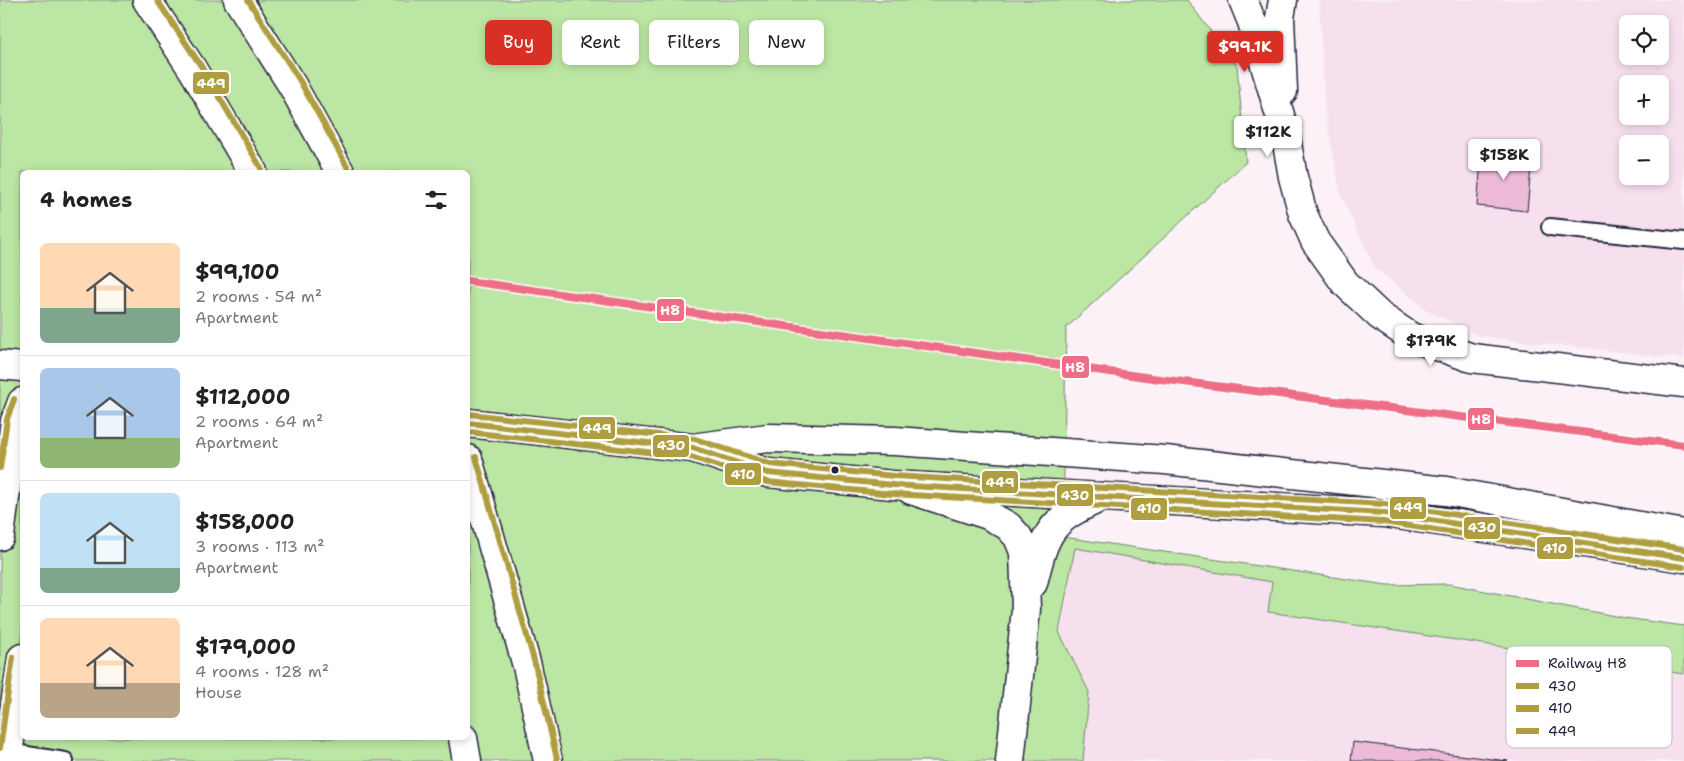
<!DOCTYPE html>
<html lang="en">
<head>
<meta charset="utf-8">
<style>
  :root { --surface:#fff; --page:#f6f6f6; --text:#222; --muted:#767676; --line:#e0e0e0; --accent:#d93025 }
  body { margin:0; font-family:"Shantell Sans",sans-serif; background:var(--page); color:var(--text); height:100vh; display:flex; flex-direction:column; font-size:19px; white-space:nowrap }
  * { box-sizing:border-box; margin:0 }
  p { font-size:16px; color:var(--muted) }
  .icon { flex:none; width:28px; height:28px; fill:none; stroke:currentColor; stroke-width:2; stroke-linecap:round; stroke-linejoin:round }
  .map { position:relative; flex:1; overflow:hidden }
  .side { position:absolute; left:20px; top:170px; width:450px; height:570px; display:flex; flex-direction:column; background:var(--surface); border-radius:8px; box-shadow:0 2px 8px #0003 }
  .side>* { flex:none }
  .guide { position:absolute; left:485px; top:20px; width:475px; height:45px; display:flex; gap:10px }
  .fabs { position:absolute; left:1619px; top:15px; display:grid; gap:10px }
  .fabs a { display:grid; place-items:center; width:50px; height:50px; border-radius:8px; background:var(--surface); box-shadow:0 2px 8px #0003; font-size:25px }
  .price { position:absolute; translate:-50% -42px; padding:0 11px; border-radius:5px; background:#fff; color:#222; font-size:16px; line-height:32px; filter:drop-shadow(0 1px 2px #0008) }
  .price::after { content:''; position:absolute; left:50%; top:30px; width:15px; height:11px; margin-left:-8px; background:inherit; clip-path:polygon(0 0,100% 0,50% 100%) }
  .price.on { background:var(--accent); color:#fff }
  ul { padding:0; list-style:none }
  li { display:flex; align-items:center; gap:15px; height:125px; padding:0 20px }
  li+li { border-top:1px solid var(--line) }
  li span { display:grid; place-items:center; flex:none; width:140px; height:100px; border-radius:8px; color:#555 }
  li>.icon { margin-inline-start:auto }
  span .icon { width:60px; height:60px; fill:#fffc; stroke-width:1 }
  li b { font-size:21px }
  h2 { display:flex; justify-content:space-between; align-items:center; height:60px; padding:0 20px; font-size:21px }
  .pill { padding:0 18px; border-radius:8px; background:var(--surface); box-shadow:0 2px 8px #0003; font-size:18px; line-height:45px }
  .pill.on { background:var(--accent); color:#fff }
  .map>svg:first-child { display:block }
</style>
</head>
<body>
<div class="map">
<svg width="1684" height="761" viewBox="0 0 1684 761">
  <rect width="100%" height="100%" fill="#fbf1f7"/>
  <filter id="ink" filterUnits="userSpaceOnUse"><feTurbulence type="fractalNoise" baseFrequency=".02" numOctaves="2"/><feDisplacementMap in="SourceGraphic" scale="10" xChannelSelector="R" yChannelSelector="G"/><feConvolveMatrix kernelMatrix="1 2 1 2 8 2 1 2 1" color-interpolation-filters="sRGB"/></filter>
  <g filter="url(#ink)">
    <!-- built -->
    <path fill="#f7e0ee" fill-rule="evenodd" d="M1319 0H1684V359L1479 336 1425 309 1375 268 1341 196 1325 113ZM1628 24H1660V56H1628ZM1628 84H1660V116H1628ZM1628 144H1660V176H1628Z
      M1074 548 1272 582 1268 613 1684 674V761H1083L1089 692 1059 632 1068 595Z"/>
    <!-- green -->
    <path fill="#bce6a3" stroke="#6f846f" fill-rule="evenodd" d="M0 0H1187L1237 66 1246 162 1066 328 1063 537 1387 585 1449 584 1625 618 1684 626V674L1268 612 1272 582 1075 548 1059 632 1089 692 1083 761H0ZM22 172H468V738H22Z"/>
    <!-- building -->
    <path fill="#edbad8" stroke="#22223b" d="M1482 151 1532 156 1527 211 1477 206Z
      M1353 742 1508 761H1351Z"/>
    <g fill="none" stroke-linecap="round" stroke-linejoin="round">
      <defs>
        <path id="service" d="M1550 227 1684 241
          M8 752 65 761"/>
        <path id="minor" d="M1243 0 1252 22 1285 132 1293 177 1303 214 1315 241 1345 283 1380 316 1411 337 1472 358 1684 383
          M1283 0 1280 18 1283 91
          M911 490 988 515 1008 526 1018 537 1024 552 1026 609 1010 761
          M1033 583C1046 530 1050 520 1102 497"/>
        <path id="primary" d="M0 365 22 367
          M468 423 693 448 768 473 893 485 1384 513 1684 558
          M699 447 768 438 895 441 1165 460 1446 491 1684 534"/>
        <path id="trunk" d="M147 0 193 70 253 172
          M238 0 292 85 340 172
          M468 459 527 666 548 761
          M0 536 15 421 22 402
          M463 738 467 761
          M7 761 22 658"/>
      </defs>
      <!-- service casing -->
      <use href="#service" stroke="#22223b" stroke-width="20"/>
      <!-- minor casing -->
      <use href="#minor" stroke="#22223b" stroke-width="31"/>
      <!-- primary casing -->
      <use href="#primary" stroke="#22223b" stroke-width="31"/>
      <!-- trunk casing -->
      <use href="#trunk" stroke="#22223b" stroke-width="31"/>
      <!-- service -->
      <use href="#service" stroke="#fff" stroke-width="16"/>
      <!-- minor -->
      <use href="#minor" stroke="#fff" stroke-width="28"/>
      <!-- primary -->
      <use href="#primary" stroke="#fff" stroke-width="28"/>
      <!-- trunk -->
      <use href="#trunk" stroke="#fff" stroke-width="28"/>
      <defs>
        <path id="bus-1" d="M468 423 693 448 768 473 893 485 1384 513 1684 558"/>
        <path id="bus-2" d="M468 432 691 457 767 482 893 494 1383 522 1683 567"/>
        <path id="bus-3" d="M157 0 201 66 261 168
          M248 0 300 81 348 168
          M469 414 695 439 770 464 894 476 1384 504 1684 549
          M476 457 535 664 557 759
          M0 468 7 419 14 399
          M0 748 13 657"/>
      </defs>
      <!-- bus-1 casing -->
      <use href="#bus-1" stroke="#fff" stroke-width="10"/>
      <!-- bus-2 casing -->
      <use href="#bus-2" stroke="#fff" stroke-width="10"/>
      <!-- bus-3 casing -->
      <use href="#bus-3" stroke="#fff" stroke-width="10"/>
      <!-- bus-1 -->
      <use href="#bus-1" stroke="#af9e40" stroke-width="6"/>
      <!-- bus-2 -->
      <use href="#bus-2" stroke="#af9e40" stroke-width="6"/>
      <!-- bus-3 -->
      <use href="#bus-3" stroke="#af9e40" stroke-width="6"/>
      <defs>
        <path id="rail-1" d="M468 281 1152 378 1684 445"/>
      </defs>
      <!-- rail-1 casing -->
      <use href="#rail-1" stroke="#fff" stroke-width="11"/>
      <!-- rail-1 -->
      <use href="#rail-1" stroke="#ed6e86" stroke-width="8"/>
    </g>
  </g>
  <!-- markers -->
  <circle fill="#22223b" stroke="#fff" stroke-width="2" cx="835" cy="470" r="4.5"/>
  <!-- legend -->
  <rect x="1506" y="646" width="166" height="102" rx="8" fill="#fff" stroke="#bdbdc4" stroke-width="1"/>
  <rect x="1516" y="660" width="23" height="7" fill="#ed6e86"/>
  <rect x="1516" y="683" width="23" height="6" fill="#af9e40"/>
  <rect x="1516" y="705" width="23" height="7" fill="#af9e40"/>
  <rect x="1516" y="728" width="23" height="6" fill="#af9e40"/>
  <g font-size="14" fill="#22223b">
    <text x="1548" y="668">Railway H8</text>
    <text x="1548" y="691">430</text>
    <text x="1548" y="713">410</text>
    <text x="1548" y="736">449</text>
  </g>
  <g stroke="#fff" stroke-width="2">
    <rect x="192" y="71" width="38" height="24" rx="5" fill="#af9e40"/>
    <rect x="656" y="298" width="29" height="24" rx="5" fill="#ed6e86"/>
    <rect x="1061" y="355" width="29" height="24" rx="5" fill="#ed6e86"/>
    <rect x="1467" y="407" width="28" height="24" rx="5" fill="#ed6e86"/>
    <rect x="578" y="416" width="38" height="24" rx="5" fill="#af9e40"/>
    <rect x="652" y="434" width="38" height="24" rx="5" fill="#af9e40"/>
    <rect x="724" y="462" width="38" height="24" rx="5" fill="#af9e40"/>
    <rect x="981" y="470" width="38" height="24" rx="5" fill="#af9e40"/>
    <rect x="1056" y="483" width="38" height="24" rx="5" fill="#af9e40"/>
    <rect x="1389" y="496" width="38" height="24" rx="5" fill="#af9e40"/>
    <rect x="1130" y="497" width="38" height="24" rx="5" fill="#af9e40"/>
    <rect x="1463" y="516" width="38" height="24" rx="5" fill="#af9e40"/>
    <rect x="1536" y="536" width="38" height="24" rx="5" fill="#af9e40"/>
  </g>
  <g font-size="14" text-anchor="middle" font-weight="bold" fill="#fff">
    <text x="211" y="88">449</text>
    <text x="670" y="315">H8</text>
    <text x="1075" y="372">H8</text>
    <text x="1481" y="424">H8</text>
    <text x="597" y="433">449</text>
    <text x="671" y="450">430</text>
    <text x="743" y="479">410</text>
    <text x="1000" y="487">449</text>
    <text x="1075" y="500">430</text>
    <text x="1408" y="512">449</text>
    <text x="1149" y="513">410</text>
    <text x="1482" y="532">430</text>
    <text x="1555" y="553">410</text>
  </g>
</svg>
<div class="fabs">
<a><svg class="icon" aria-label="locate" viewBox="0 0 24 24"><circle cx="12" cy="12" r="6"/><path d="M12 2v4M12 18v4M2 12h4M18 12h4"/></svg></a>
<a>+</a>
<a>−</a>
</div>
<b class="price on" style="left:1245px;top:73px">$99.1K</b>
<b class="price" style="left:1268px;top:158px">$112K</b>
<b class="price" style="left:1504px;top:181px">$158K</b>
<b class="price" style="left:1431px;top:367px">$179K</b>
<div class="guide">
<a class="pill on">Buy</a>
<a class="pill">Rent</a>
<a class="pill">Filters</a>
<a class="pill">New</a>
</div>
<section class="side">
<h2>4 homes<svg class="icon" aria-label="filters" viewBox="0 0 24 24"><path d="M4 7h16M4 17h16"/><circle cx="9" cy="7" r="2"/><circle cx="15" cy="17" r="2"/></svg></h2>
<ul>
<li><span style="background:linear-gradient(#ffd9b3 65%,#7fa58c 0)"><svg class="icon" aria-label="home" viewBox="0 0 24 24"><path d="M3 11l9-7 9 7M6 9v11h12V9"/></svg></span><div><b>$99,100</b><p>2 rooms · 54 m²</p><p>Apartment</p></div></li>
<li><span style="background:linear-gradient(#a9c7e8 70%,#8fb573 0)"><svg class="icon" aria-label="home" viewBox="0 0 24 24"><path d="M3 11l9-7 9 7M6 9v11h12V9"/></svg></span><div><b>$112,000</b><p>2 rooms · 64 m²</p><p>Apartment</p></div></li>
<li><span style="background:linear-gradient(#bfe0f5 75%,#7fa58c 0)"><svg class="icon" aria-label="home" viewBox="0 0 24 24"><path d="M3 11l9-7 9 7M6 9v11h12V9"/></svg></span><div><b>$158,000</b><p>3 rooms · 113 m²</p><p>Apartment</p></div></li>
<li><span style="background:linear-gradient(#ffd9b3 65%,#b9a48a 0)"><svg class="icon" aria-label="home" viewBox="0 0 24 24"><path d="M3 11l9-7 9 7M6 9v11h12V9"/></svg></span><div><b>$179,000</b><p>4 rooms · 128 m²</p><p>House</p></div></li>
</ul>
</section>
</div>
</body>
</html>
